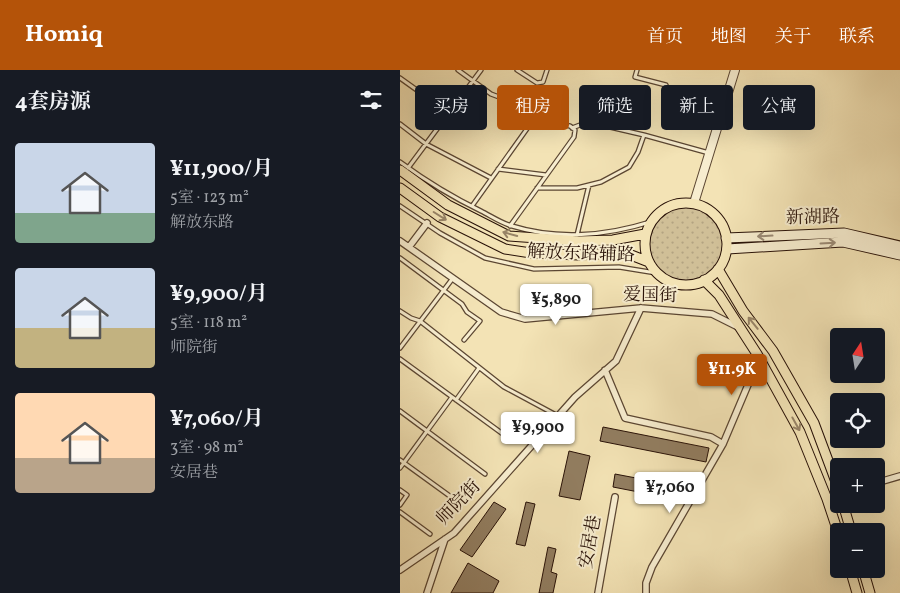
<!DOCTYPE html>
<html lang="zh">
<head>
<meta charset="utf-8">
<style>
  :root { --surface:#171b24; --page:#20242c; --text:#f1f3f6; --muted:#9ea1a6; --accent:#b45309 }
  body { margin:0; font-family:Vollkorn,"Noto Serif SC",serif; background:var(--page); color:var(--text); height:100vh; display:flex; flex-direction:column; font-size:19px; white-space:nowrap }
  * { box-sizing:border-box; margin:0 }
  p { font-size:16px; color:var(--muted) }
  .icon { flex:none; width:28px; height:28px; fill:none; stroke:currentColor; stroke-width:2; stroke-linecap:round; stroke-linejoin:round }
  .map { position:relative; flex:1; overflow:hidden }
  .sheet { display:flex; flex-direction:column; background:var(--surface); width:400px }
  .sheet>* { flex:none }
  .banner { position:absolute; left:15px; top:15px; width:410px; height:45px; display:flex; gap:10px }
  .needle { width:32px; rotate:12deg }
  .tools { position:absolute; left:430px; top:258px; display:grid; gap:10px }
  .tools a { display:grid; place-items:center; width:55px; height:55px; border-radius:5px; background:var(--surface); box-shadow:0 5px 20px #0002; font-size:25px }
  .price { position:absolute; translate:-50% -42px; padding:0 11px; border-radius:5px; background:#fff; color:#222; font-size:16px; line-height:32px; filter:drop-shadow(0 1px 2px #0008) }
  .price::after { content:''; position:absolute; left:50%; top:30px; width:15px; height:11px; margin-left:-8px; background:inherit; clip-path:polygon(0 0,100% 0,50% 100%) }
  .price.on { background:var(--accent); color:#fff }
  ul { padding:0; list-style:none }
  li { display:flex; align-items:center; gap:15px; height:125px; padding:0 15px }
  li span { display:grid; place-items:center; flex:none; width:140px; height:100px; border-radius:5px; color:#555 }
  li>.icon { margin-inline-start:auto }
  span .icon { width:60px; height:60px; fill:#fffc; stroke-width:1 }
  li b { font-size:21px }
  h2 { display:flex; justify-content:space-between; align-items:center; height:60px; padding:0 15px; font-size:21px }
  .tag { padding:0 18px; border-radius:5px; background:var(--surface); box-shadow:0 5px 20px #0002; font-size:18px; line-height:45px }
  .tag.on { background:var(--accent); color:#fff }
  header { display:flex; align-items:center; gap:30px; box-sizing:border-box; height:70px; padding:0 25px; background:var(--accent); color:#fff }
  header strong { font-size:24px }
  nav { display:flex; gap:28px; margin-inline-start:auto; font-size:18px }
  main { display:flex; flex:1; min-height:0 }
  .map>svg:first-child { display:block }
</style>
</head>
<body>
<header>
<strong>Homiq</strong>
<nav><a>首页</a><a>地图</a><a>关于</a><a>联系</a></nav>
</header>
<main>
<section class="sheet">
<h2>4套房源<svg class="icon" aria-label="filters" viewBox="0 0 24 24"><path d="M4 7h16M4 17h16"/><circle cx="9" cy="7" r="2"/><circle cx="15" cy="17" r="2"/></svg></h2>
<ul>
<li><span style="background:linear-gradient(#c9d6e8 70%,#7fa58c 0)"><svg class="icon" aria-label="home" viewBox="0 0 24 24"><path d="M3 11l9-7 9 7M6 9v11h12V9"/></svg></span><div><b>¥11,900/月</b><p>5室 · 123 m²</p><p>解放东路</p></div></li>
<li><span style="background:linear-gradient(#c9d6e8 60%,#c2b280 0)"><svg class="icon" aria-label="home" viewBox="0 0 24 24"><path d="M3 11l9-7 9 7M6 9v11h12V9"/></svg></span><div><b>¥9,900/月</b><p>5室 · 118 m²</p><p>师院街</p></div></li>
<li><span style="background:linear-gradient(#ffd9b3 65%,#b9a48a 0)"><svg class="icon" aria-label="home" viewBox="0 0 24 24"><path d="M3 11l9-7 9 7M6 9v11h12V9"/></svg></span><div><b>¥7,060/月</b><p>3室 · 98 m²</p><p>安居巷</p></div></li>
</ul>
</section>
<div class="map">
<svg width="500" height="523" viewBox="0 0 500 523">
  <defs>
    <pattern id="grass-dots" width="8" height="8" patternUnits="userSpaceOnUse" patternTransform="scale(1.25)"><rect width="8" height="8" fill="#d0bf97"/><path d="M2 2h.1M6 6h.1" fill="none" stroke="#b3a381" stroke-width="1.8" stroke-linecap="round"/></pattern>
  </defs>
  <rect width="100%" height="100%" fill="#f3e3b5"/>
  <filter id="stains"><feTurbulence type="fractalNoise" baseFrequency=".004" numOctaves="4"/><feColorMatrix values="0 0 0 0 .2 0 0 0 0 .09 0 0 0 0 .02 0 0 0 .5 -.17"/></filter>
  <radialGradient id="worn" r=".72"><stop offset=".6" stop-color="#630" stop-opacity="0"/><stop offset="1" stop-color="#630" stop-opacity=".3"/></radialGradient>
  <!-- grass -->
  <path fill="url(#grass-dots)" stroke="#7c684f" d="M244 174a41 41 0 1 1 82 0a41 41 0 1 1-82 0Z"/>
  <!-- building -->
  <path fill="#927e61" stroke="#281107" d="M203 357 309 378 306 392 200 371Z
    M169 381 190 386 180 430 159 426Z
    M215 404 257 412 254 425 213 417Z
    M94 432 106 439 72 487 60 480Z
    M126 432 135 434 125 476 116 474Z
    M148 477 156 479 151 502 157 504 153 523H139Z
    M68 493 99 511 93 523H51Z"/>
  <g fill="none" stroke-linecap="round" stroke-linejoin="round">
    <defs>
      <path id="service" d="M58 0 91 24 131 39 134 49 72 136
        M117 0 137 13 143 12 147 0
        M237 0 235 7 266 15 269 22 324 37
        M0 8 49 43
        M0 54 26 74 91 108
        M172 58 188 52 244 65 309 83
        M0 92C26 111 52 127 81 141 91 146 101 153 112 156 157 170 206 166 250 152
        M8 98 81 0
        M98 99 146 105
        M137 118H177L201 112 229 97 238 82 244 65
        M0 136 40 163 85 188 134 199 219 197 256 203
        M110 156 174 67 175 60 170 56 134 49
        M177 165 189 115
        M0 188 62 234 67 242 80 251 64 270
        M0 241 11 248 20 251 104 317 158 346
        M0 278 53 208
        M0 289 107 367
        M56 330 79 298
        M0 341 85 404
        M0 390 58 432
        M0 398 52 327
        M0 420 7 425 0 435
        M0 442 30 464"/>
      <path id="minor" d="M0 171 101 242 125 249 241 238 312 244 338 257
        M9 177 27 153
        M205 300 225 348 311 367 323 374
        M476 413 500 406
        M0 500 54 463 175 327 216 291 241 238
        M27 523 45 469
        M198 523 215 427
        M246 523V513L252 497 323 374 353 303 364 295"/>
      <path id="tertiary" d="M294 133 335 0"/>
      <path id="secondary" d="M326 168 444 163 500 176
        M327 179 443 172 500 185"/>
      <path id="primary" d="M0 100 48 135 109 166 179 171 213 170 245 164
        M0 118 40 147 105 179 131 183 179 185 212 183 231 185 249 192
        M245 174a41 41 0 1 1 82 0a41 41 0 1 1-82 0Z
        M318 199 343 241 373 281 414 353 439 420
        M304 210 319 225 357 284 400 362 427 429 439 465
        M443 434 451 461
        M450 499 457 523
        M463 499 470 523"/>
    </defs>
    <!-- service casing -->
    <use href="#service" stroke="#5b4632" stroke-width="5.5"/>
    <!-- minor casing -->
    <use href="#minor" stroke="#5b4632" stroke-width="8"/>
    <!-- tertiary casing -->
    <use href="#tertiary" stroke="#5b4632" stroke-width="10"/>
    <!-- secondary casing -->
    <use href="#secondary" stroke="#281107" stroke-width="11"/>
    <!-- primary casing -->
    <use href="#primary" stroke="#281107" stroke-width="11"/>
    <!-- service -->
    <use href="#service" stroke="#f7edcf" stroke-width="3"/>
    <!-- minor -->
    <use href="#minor" stroke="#f7edcf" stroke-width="5.5"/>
    <!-- tertiary -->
    <use href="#tertiary" stroke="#f7edcf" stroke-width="8"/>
    <!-- secondary -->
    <use href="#secondary" stroke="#f7edcf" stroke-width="9"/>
    <!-- primary -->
    <use href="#primary" stroke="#f3e3b5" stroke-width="9"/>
  </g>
  <!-- one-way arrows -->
  <defs><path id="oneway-shaft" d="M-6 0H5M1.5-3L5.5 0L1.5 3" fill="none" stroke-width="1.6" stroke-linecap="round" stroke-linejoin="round" transform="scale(1.25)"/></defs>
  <g stroke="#988467">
    <use href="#oneway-shaft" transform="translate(40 146) rotate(32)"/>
    <use href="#oneway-shaft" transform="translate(110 164) rotate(-164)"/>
    <use href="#oneway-shaft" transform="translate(353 253) rotate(-129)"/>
    <use href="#oneway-shaft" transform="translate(396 354) rotate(61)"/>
  </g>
  <g stroke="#9a8a75">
    <use href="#oneway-shaft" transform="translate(365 166) rotate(177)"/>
    <use href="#oneway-shaft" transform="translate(428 173) rotate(-3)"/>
  </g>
  <g text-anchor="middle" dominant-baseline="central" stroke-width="4" stroke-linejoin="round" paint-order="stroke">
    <!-- street labels -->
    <g font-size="18" fill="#281107" stroke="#f7edcf">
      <text transform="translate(413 148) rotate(-1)">新湖路</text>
      <text transform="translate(181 184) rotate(2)">解放东路辅路</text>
      <text transform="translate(250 226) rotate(1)">爱国街</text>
      <text transform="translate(59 433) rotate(-46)">师院街</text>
      <text transform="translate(191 472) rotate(-80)">安居巷</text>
    </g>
  </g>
  <rect width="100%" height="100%" filter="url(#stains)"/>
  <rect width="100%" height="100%" fill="url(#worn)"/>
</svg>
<div class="tools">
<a><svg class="needle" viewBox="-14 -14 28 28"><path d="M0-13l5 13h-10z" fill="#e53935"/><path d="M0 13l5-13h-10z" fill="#9ea1a6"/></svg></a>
<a><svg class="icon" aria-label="locate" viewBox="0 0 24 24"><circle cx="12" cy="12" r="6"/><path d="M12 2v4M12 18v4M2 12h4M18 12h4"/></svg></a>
<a>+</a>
<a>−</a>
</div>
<b class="price" style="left:156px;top:256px">¥5,890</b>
<b class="price on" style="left:332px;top:326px">¥11.9K</b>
<b class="price" style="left:138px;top:384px">¥9,900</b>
<b class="price" style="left:270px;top:444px">¥7,060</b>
<div class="banner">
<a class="tag">买房</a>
<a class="tag on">租房</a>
<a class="tag">筛选</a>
<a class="tag">新上</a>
<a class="tag">公寓</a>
</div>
</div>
</main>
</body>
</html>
